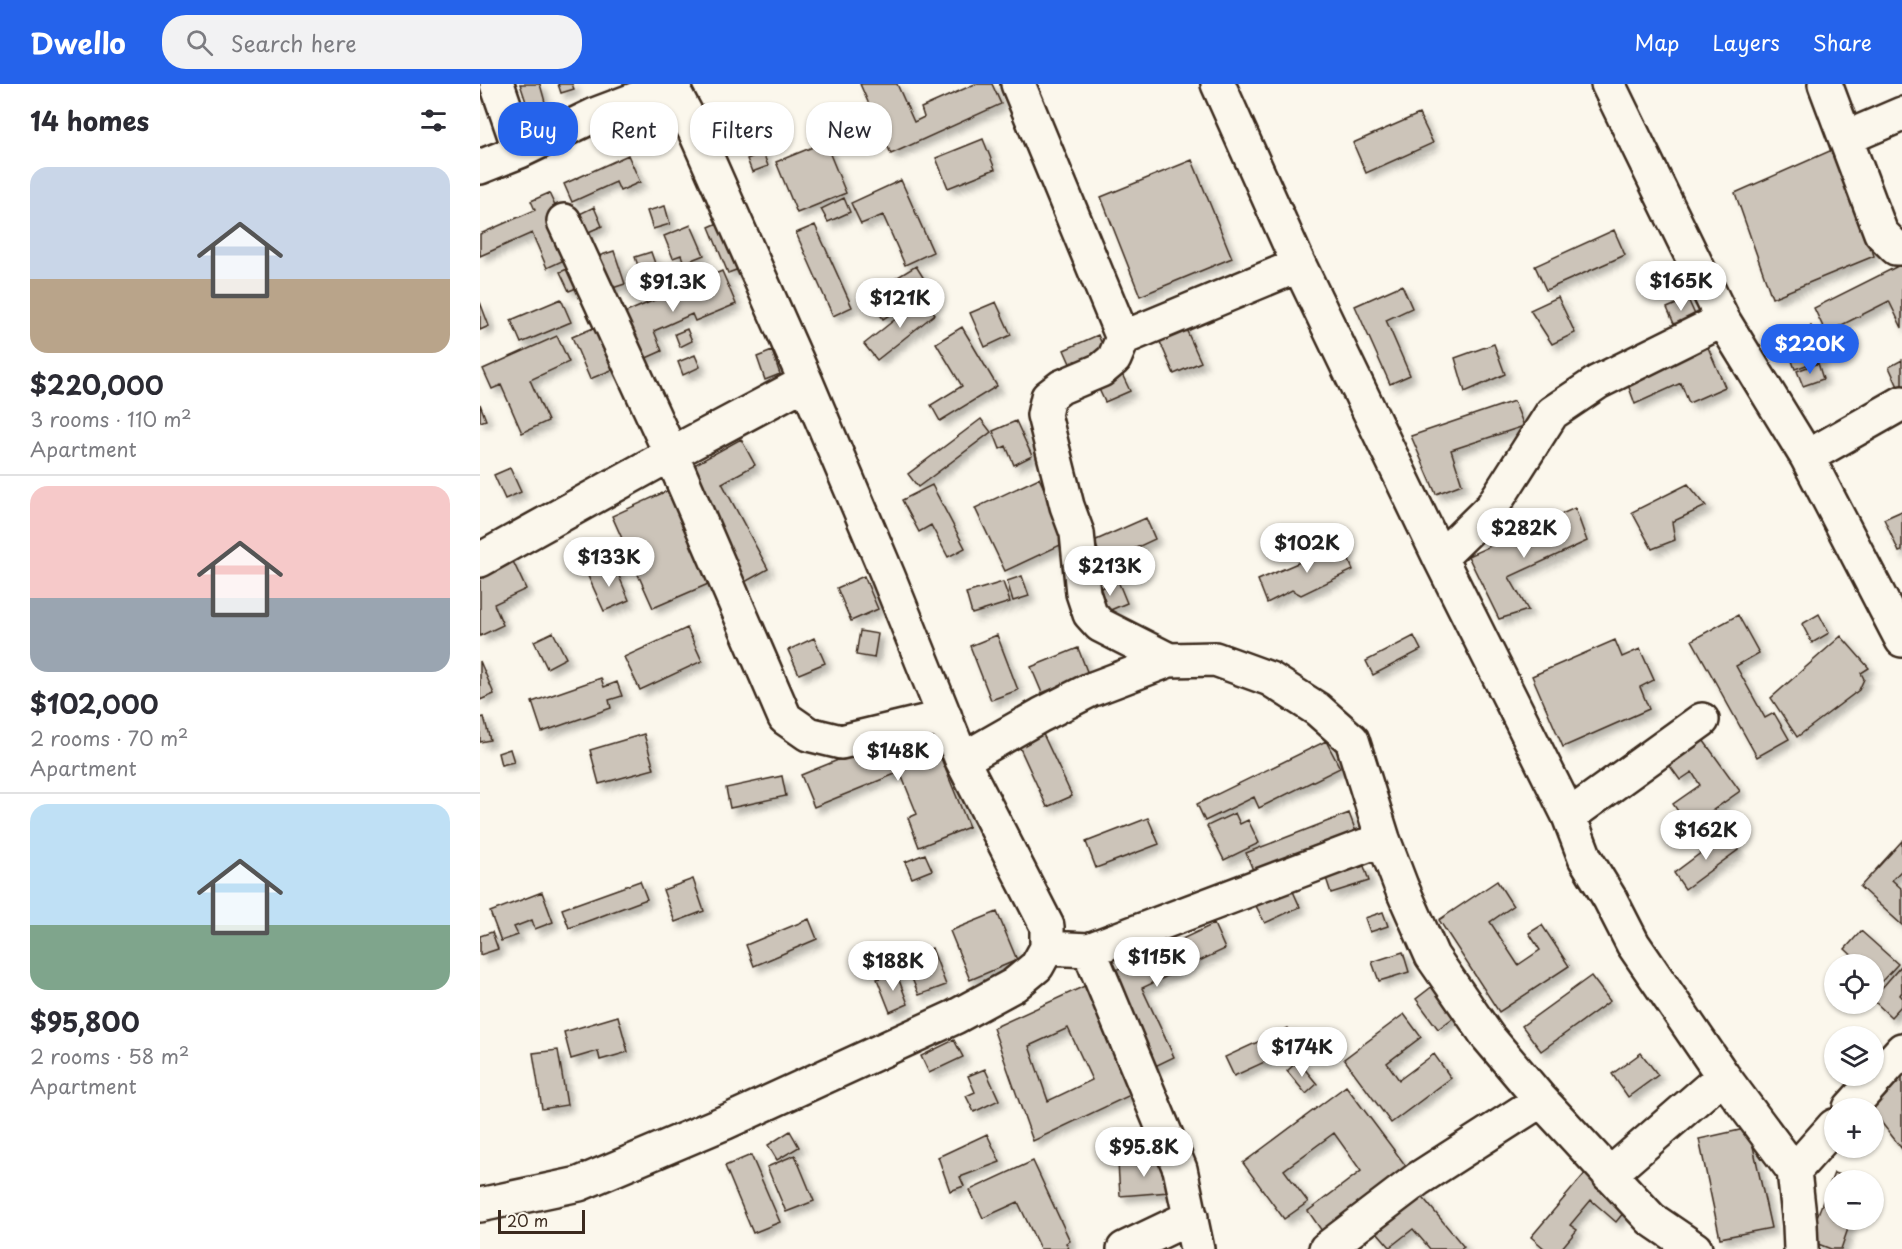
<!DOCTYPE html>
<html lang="en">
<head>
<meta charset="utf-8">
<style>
  :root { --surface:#fff; --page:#f2f2f3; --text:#2b2b33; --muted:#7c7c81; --line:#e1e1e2; --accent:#2563eb }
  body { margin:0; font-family:"Playpen Sans",sans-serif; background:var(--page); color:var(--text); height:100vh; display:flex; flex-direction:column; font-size:22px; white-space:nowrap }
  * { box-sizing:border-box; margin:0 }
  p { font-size:20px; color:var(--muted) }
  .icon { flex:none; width:33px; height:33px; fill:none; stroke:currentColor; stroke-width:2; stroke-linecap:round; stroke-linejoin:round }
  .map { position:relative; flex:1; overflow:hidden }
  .panel { display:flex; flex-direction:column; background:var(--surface); width:480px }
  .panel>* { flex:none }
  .top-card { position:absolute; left:18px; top:18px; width:570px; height:54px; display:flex; gap:12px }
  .buttons { position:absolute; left:1344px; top:870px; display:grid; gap:12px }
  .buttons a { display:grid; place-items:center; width:60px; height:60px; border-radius:50%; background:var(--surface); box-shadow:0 2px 4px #0004; font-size:30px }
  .scale { position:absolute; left:18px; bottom:15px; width:87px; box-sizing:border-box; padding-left:6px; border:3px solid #3b2a1e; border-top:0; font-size:16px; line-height:21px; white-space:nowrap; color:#3b2a1e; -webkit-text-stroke:4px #fbf7ec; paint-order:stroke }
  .price { position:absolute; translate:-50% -51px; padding:0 14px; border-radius:21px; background:#fff; color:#222; font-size:20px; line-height:39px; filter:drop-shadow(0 2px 3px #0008) }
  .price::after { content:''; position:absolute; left:50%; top:36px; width:18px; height:14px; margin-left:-9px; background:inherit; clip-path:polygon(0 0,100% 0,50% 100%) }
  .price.selected { background:var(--accent); color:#fff }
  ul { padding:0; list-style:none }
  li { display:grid; align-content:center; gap:12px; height:318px; padding:0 30px }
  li+li { border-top:2px solid var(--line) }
  li span { display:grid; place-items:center; height:186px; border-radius:18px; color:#555 }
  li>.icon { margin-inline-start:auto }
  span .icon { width:108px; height:108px; fill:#fffc; stroke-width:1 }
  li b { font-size:26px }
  h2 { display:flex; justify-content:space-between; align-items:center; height:72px; padding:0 30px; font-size:26px }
  .chip { padding:0 21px; border-radius:24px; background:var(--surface); box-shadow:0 2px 4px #0004; font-size:21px; line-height:54px }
  .chip.selected { background:var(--accent); color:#fff }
  header { display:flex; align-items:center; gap:36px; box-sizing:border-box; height:84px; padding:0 30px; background:var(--accent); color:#fff }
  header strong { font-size:28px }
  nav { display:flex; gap:33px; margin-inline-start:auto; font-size:21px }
  .search { width:420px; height:54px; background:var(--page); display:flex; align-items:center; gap:15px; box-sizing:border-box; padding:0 21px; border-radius:24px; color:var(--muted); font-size:22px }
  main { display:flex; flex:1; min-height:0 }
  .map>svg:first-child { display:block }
</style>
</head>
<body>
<header>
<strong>Dwello</strong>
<div class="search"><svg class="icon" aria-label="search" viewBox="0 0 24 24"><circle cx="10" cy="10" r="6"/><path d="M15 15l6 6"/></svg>Search here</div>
<nav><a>Map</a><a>Layers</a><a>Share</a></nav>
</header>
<main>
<section class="panel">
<h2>14 homes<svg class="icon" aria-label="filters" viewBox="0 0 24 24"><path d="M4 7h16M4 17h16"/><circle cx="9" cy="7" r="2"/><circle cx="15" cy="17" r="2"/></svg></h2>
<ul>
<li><span style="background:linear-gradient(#c9d6e8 60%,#b9a48a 0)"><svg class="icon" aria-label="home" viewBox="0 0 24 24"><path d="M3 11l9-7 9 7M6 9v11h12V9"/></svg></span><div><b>$220,000</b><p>3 rooms · 110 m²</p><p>Apartment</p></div></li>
<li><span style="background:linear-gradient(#f6c9c9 60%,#9aa5b1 0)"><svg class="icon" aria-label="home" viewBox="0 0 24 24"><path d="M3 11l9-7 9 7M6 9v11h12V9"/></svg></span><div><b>$102,000</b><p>2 rooms · 70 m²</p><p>Apartment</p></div></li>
<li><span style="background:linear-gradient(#bfe0f5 65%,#7fa58c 0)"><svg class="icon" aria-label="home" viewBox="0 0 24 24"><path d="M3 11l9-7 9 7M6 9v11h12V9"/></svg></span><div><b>$95,800</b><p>2 rooms · 58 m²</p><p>Apartment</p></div></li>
</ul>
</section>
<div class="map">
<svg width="1422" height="1165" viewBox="0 0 1422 1165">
  <defs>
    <filter id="shadow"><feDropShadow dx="5.5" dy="5.5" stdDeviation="3" flood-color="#0004"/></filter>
  </defs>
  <rect width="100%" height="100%" fill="#fbf7ec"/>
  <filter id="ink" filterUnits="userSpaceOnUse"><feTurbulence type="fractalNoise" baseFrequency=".0167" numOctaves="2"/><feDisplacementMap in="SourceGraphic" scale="12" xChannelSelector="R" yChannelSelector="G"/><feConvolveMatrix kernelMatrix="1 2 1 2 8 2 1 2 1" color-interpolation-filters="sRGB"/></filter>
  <g filter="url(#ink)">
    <!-- building -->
    <path fill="#ccc4b9" stroke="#3b2a1e" stroke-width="1.5" fill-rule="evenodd" filter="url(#shadow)" d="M40 0H60L65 18 48 24Z
      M78 0H92L94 5 81 9Z
      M380 0H417L434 38 444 33 441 24 495 0H512L521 20 411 70Z
      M939 30 953 59 886 89 873 59Z
      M282 40 289 57 269 65 262 48Z
      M503 55 515 85 468 104 456 74Z
      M345 58 366 109 317 129 296 78Z
      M1361 62 1394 172 1292 214 1255 109Z
      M283 68 288 82 272 88 267 75Z
      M148 71 160 98 140 107 136 98 92 118 84 100Z
      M712 76 752 174 660 212 621 113Z
      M421 96 453 168 425 181 403 131 381 140 371 119Z
      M69 109 97 170 67 184 52 149 0 172V150L55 126 51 117Z
      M364 114 370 128 348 138 341 125Z
      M185 122 190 140 173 145 167 127Z
      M114 123 122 142 97 153 89 135Z
      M247 135 267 182 248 189 229 143Z
      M211 141 224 171 204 179 201 171 193 174 184 152Z
      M335 141 372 223 353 232 316 149Z
      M1134 146 1145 171 1066 206 1055 182Z
      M134 167 145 200 120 208 109 175Z
      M171 168 180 194 164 199 155 173Z
      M1422 180V244L1409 217 1346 249 1334 224Z
      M97 181 106 200 89 207 80 188Z
      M436 182 451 206 403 235 388 211Z
      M242 187 256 220 215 237 212 230 174 247 182 267 155 279 135 233Z
      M922 201 932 224 906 236 930 291 910 300 875 222Z
      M1078 213 1095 249 1072 260 1050 226Z
      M442 214 455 230 397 276 384 260Z
      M81 215 91 238 41 259 31 236Z
      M1208 215 1216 233 1195 242 1187 224Z
      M0 218 9 242 0 246Z
      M516 218 531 251 505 263 490 229Z
      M700 232 721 278 694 290 674 244Z
      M123 240 141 282 110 295 92 253Z
      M1331 242 1343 275 1315 285 1303 252Z
      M482 243 517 302 460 337 451 321 482 302 456 259Z
      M207 245 212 257 200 263 195 250Z
      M618 251 626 269 592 284 584 266Z
      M77 252 89 278 50 296 68 337 42 349 21 301 12 305 3 285Z
      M1014 260 1025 290 985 308 975 274Z
      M1227 261 1245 303 1209 319 1201 299 1155 320 1147 298Z
      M292 267 300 290 285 296 277 273Z
      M215 271 220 283 203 291 198 278Z
      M1422 276V306L1420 307 1409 283Z
      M1338 279 1343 295 1323 302 1317 287Z
      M642 290 650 307 625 318 617 301Z
      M1034 317 1044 342 971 366 982 400 956 410 931 352Z
      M0 320 6 336 0 338Z
      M501 335 511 348 438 403 428 390Z
      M536 337 552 372 534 381 526 362 520 365 513 347Z
      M261 355 275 381 242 399 288 485 265 498 205 386Z
      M30 384 41 408 25 415 14 391Z
      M559 394 589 457 525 487 495 424Z
      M1208 400 1226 422 1192 438 1195 456 1172 465 1152 428Z
      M200 401 242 494 173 524 132 432Z
      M452 401 485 464 468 473 451 441 439 448 422 416Z
      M1095 424 1107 457 1029 493 1048 526 1019 535 988 472Z
      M1422 427V467L1419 468 1404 435Z
      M666 434 675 455 624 479 614 457Z
      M862 460 873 486 821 511 812 506 787 519 778 496Z
      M30 471 46 505 14 520 23 541 0 552V485Z
      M134 480 149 516 124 527 108 492Z
      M384 492 398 525 371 537 357 504Z
      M542 492 549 512 533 517 527 497Z
      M638 497 647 519 621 530 612 508Z
      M523 498 530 518 492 530 486 509Z
      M1339 530 1349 549 1332 559 1322 540Z
      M1258 531 1279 569 1256 582 1285 634 1294 629 1309 655 1277 673 1212 556Z
      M207 544 222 577 160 606 144 573Z
      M380 547 398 550 394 574 376 571Z
      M73 548 86 574 67 584 54 557Z
      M517 551 538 606 511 616 490 562Z
      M934 552 941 566 893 591 886 577Z
      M1361 552 1389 584 1381 589 1384 595 1379 606 1317 653 1291 614Z
      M334 554 345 579 319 590 308 566Z
      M1135 556 1142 573 1160 565 1174 596 1160 603 1169 625 1083 663 1052 592Z
      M598 564 608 590 562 609 551 583Z
      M0 577 14 610 0 616Z
      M121 594 124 603 137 598 142 612 129 616 131 624 62 648 52 618Z
      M4 633 10 656 0 658V634Z
      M447 640 489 743 439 763 428 734 437 730 420 688 334 723 321 691Z
      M164 650 174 685 119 700 110 666Z
      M563 650 592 712 567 723 539 662Z
      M1221 653 1260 707 1209 743 1193 720 1220 701 1212 688 1200 696 1187 678Z
      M846 657 860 684 779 724 774 713 725 737 717 720Z
      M30 665 34 678 21 681 18 669Z
      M302 692 306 712 250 724 246 704Z
      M755 729 760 740 768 736 779 759 744 776 727 742Z
      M869 729 879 756 777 796 766 769Z
      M668 734 679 760 616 784 606 758Z
      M1246 750 1258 766 1205 805 1194 789Z
      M1422 757V786L1412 796 1422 805V841L1380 803Z
      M445 770 452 786 432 794 425 778Z
      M884 782 889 797 851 809 846 794Z
      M213 795 224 827 195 838 183 806Z
      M160 797 167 815 89 844 82 825Z
      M1017 797 1033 822 1010 838 1038 881 1060 866 1049 849 1062 841 1089 882 1019 928 959 836Z
      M812 805 820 823 785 839 776 822Z
      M62 808 73 838 55 845 52 836 34 843 38 851 21 857 10 828Z
      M517 828 537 876 490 896 470 847Z
      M903 828 908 842 890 848 885 834Z
      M329 835 337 855 274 882 266 861Z
      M734 840 745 865 662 904 694 973 669 985 625 891Z
      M1381 847 1418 880 1401 898 1394 891V880H1381L1365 865Z
      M12 848 18 865 0 871V852Z
      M452 864 466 901 439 911 424 876Z
      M923 868 929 888 899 897 892 878Z
      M1421 882 1422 908 1420 911 1422 913V921L1411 933 1394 917V913Z
      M416 888 428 920 410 928 397 895Z
      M1111 892 1130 917 1061 967 1042 942Z
      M611 899 661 1006 553 1057 513 944ZM588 944 612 996 568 1017 549 962Z
      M954 901 977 931 958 945 936 915Z
      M924 930 941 953 907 979 919 996 954 970 971 994 911 1039 864 975Z
      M138 932 148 968 120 976 118 967 91 975 84 948Z
      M808 944 817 963 754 992 745 973Z
      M474 956 483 973 449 989 441 972Z
      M78 966 87 1021 62 1025 53 969Z
      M1161 969 1178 991 1148 1013 1132 990Z
      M818 977 837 1000 826 1010 807 987Z
      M1422 983V1065L1394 1029V1024H1390Z
      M505 985 519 1016 494 1028 486 1012 495 1008 488 992Z
      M866 1002 929 1086 844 1150 828 1127 881 1087 854 1049 804 1086 828 1118 804 1135 763 1079Z
      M1269 1044 1291 1144 1240 1154 1219 1055Z
      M310 1047 319 1063 297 1076 288 1061Z
      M507 1050 520 1078 480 1093 484 1102 470 1107 458 1073Z
      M271 1071 300 1138 273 1149 245 1082Z
      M315 1071 334 1117 306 1128 287 1083Z
      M687 1075 689 1108 640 1112 638 1079Z
      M553 1077 590 1157 586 1159 589 1165H560L538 1118 503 1134 490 1106Z
      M1107 1087 1148 1123 1136 1138 1111 1116 1090 1141 1097 1146 1081 1165H1065L1051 1153Z
      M1354 1089 1374 1096H1354V1136H1371L1361 1165H1351L1328 1156Z
      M935 1104 984 1163 981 1165H950L933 1145 910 1163 891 1141Z"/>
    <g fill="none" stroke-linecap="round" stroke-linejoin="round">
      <defs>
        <path id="street" d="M17 0 40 67
          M538 0 643 254 819 181
          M738 0 819 181 960 474 1089 732 1105 774 1130 815 1153 860 1243 992 1314 1087 1320 1141 1321 1165
          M1128 0 1243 236 1327 373 1422 556
          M1345 0 1401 149 1416 164H1422
          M1366 54 1422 30
          M0 83 40 67 117 30 191 2
          M84 137 191 370 305 634 328 650 361 658 465 633
          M643 254 634 275 621 286 581 303 568 313 564 331 587 422 597 449 603 509 610 530 620 541 689 576
          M1327 373 1422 319
          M960 474 1012 423 1072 329 1118 298 1243 236
          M0 476 191 370 326 298
          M482 676 561 631 610 606 689 576 735 575 790 595 837 625 872 656 903 755 921 802 952 872 1008 953 1061 1016 1171 1135 1215 1165
          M1089 732 1222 636
          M567 864 609 866 903 755
          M609 866 700 1085 717 1165
          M1370 1024 1422 966
          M1314 1087 1354 1042
          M1129 1091 1243 992
          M0 1121 99 1100 246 1038 475 933 534 901 557 882 567 864V842L482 676 408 492 326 298 215 47 191 2 195 0
          M644 1165 711 1133
          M846 1165 938 1095 1061 1016"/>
      </defs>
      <!-- street casing -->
      <use href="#street" stroke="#3b2a1e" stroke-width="38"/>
      <!-- street -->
      <use href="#street" stroke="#fbf7ec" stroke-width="33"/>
    </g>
  </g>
</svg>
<div class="buttons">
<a><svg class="icon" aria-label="locate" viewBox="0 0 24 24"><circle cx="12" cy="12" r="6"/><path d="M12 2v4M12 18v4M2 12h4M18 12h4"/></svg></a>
<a><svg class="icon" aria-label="layers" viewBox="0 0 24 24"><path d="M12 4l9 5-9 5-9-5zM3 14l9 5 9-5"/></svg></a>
<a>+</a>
<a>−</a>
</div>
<div class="scale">20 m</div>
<b class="price" style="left:1201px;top:228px">$165K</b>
<b class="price" style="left:193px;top:229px">$91.3K</b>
<b class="price" style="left:420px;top:245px">$121K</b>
<b class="price selected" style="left:1330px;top:291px">$220K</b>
<b class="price" style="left:1044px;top:475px">$282K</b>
<b class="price" style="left:827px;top:490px">$102K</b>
<b class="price" style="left:129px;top:504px">$133K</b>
<b class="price" style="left:630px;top:513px">$213K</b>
<b class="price" style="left:418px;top:698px">$148K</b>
<b class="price" style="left:1226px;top:777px">$162K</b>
<b class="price" style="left:677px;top:904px">$115K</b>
<b class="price" style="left:413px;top:908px">$188K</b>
<b class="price" style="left:822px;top:994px">$174K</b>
<b class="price" style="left:664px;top:1094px">$95.8K</b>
<div class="top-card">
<a class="chip selected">Buy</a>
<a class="chip">Rent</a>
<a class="chip">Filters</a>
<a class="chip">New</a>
</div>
</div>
</main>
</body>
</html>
